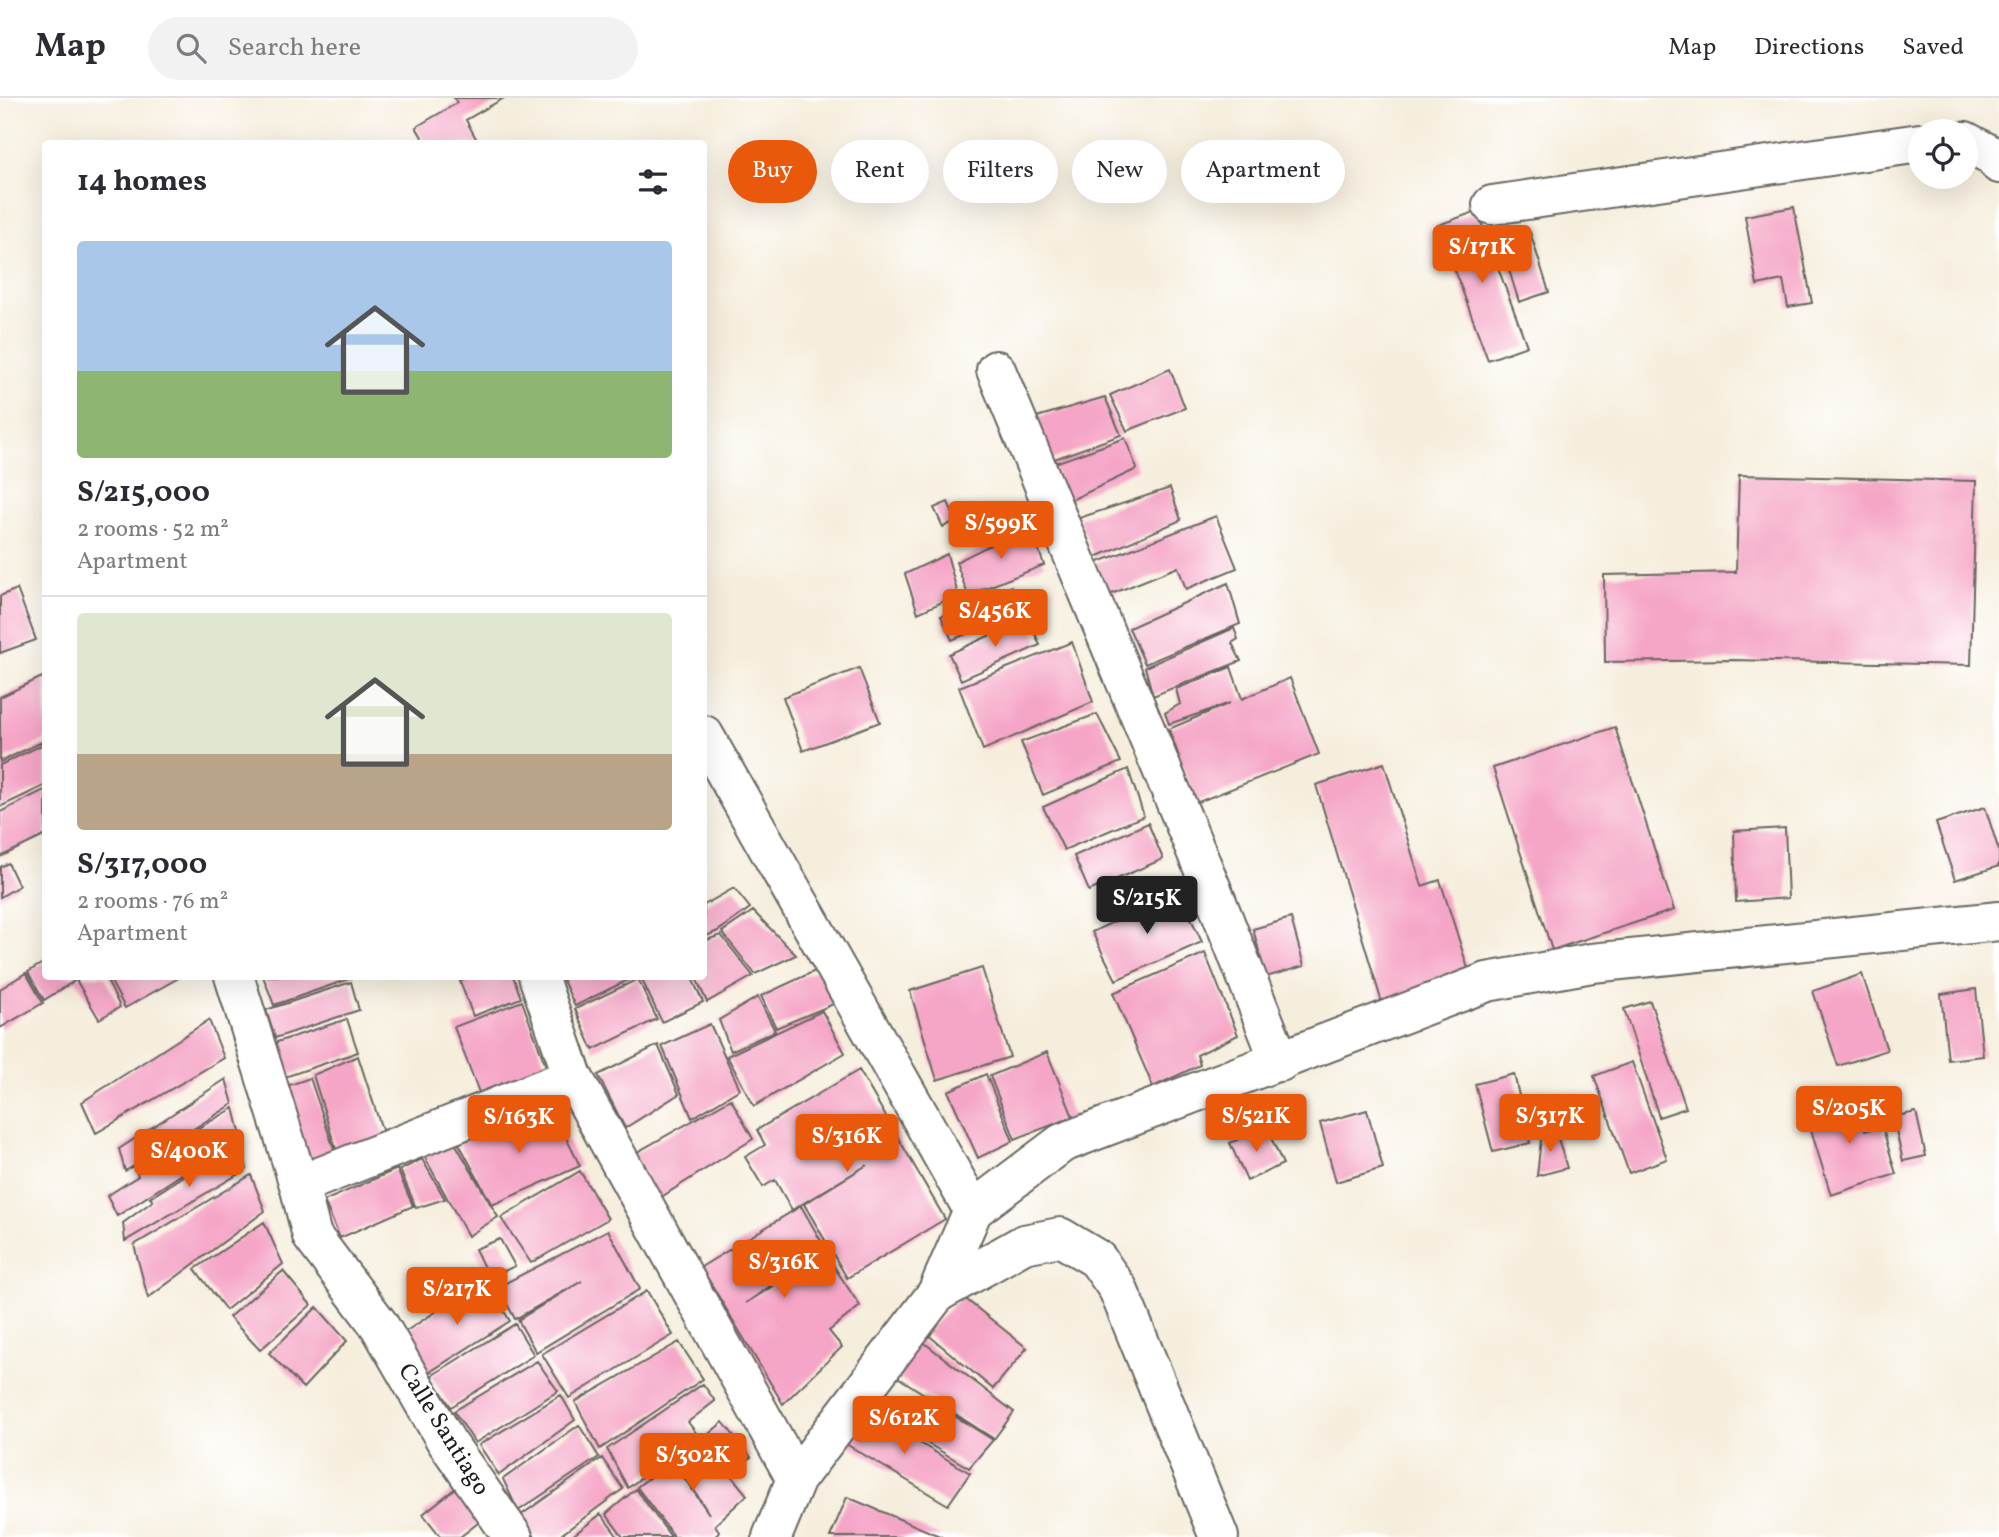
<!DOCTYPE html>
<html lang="en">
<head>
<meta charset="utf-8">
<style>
  :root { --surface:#fff; --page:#f2f2f3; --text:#2b2b33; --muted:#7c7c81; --line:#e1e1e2; --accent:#ea580c }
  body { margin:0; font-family:Vollkorn,serif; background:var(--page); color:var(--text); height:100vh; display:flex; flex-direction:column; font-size:26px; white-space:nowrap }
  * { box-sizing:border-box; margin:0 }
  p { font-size:23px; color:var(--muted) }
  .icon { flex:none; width:38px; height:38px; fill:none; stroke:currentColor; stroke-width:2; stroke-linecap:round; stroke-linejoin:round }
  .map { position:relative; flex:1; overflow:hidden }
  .details { position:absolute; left:42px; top:42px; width:665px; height:840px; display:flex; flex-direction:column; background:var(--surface); border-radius:7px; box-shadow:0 7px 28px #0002 }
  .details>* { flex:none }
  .top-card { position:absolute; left:728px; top:42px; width:665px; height:63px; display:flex; gap:14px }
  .tools { position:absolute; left:1908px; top:21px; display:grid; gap:14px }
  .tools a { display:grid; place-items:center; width:70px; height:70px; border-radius:50%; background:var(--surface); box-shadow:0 7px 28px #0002; font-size:35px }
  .price { position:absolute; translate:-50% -60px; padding:0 16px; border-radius:7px; background:var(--accent); color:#fff; font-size:23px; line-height:46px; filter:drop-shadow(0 2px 4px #0008) }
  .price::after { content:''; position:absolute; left:50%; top:42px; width:21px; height:16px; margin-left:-10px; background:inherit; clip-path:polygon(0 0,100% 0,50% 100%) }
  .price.on { background:#222; color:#fff }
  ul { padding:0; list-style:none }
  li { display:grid; align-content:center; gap:14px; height:371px; padding:0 35px }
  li+li { border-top:2px solid var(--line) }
  li span { display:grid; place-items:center; height:217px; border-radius:7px; color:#555 }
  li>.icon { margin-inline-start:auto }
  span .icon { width:126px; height:126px; fill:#fffc; stroke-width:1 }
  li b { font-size:30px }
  h2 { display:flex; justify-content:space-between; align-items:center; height:84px; padding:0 35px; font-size:30px }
  .pill { padding:0 24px; border-radius:32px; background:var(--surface); box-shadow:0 7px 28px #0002; font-size:24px; line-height:63px }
  .pill.on { background:var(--accent); color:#fff }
  header { display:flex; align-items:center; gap:42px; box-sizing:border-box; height:98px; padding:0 35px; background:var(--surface); border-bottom:2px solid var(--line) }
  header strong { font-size:33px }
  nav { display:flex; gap:38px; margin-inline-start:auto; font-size:24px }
  .search { width:490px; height:63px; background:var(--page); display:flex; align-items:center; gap:18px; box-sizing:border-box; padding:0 24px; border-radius:38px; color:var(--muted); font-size:26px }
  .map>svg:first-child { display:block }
</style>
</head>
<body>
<header>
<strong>Map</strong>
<div class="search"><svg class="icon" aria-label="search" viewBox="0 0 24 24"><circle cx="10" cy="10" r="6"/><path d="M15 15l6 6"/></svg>Search here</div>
<nav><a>Map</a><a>Directions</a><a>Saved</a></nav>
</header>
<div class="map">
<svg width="1999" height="1439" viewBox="0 0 1999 1439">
  <rect width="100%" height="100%" fill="#fff"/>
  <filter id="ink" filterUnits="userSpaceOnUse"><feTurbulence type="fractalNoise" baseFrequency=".0143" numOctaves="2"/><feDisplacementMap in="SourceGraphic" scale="14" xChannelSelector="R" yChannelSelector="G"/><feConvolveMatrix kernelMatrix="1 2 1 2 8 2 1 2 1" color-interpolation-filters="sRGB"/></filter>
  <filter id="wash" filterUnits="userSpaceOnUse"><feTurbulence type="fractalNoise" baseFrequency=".00686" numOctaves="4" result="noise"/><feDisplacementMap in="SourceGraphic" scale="28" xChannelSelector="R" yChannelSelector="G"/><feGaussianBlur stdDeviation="1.57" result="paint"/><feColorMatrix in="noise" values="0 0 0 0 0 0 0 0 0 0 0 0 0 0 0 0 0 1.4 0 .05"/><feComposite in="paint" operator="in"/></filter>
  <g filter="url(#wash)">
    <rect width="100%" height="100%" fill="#f6eedd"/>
    <g id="blocks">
      <!-- building -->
      <path fill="#f5a6c6" d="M454 0H504L466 22 479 46H426L416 29 457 5Z
        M1794 109 1812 205 1788 209 1783 182 1757 187 1745 118Z
        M1477 113 1527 248 1488 262 1438 127Z
        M1530 134 1549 194 1519 204 1500 143Z
        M1170 271 1185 310 1127 333 1110 297Z
        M1105 299 1121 337 1049 363 1030 321Z
        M1125 340 1137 371 1069 403 1052 366Z
        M1739 377 1976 383 1971 567 1733 562 1605 564 1604 477 1736 474Z
        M1170 390 1181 422 1094 460 1079 420Z
        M948 404 956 423 943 429 934 410Z
        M1216 418 1237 470 1186 491 1178 469 1109 497 1096 465Z
        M1030 427 1044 467 968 497 956 464Z
        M947 456 958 497 918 515 905 476Z
        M1228 485 1240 526 1145 566 1129 530Z
        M1011 488 1021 513 952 542 941 518Z
        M17 491 36 542 0 555V498Z
        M1028 520 1040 547 961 582 949 556Z
        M1234 530 1238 541 1232 545 1241 563 1153 598 1145 569Z
        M1072 544 1093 604 983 652 959 589Z
        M1231 569 1242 601 1290 580 1319 656 1196 705 1169 631 1230 605 1169 626 1165 615 1180 606 1176 591Z
        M859 570 880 624 803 653 783 599Z
        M42 579 46 587V642L0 664V599Z
        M1097 616 1121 664 1043 697 1021 644Z
        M1615 629 1674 812 1552 852 1493 670Z
        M46 645V687L0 709V667Z
        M1384 665 1422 788 1440 782 1471 880 1383 908 1316 687Z
        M1128 671 1144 718 1064 752 1043 709Z
        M46 691V737L0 759V714Z
        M1985 709 1999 753V768L1955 782 1936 725Z
        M1148 725 1163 761 1089 793 1074 758Z
        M1785 730 1788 800 1736 804 1734 733Z
        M8 765 19 788 0 799V769Z
        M734 790 750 810 718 833 704 839V807Z
        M1178 793 1202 844 1116 882 1092 834Z
        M753 813 796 857 755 876 722 834Z
        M1291 820 1304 868 1266 879 1253 831Z
        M721 837 753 878 707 904 695 878H704V843Z
        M1205 855 1238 937 1197 957 1200 967 1153 989 1113 895Z
        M46 863V878H105L120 909 99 921 76 882 44 902 28 874Z
        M982 870 1010 959 937 982 910 893Z
        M817 872 836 905 776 930 761 898Z
        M26 875 43 905 0 930V891Z
        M1862 876 1887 952 1838 968 1813 893Z
        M108 878H182L125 910Z
        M263 878H355V879L274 907Z
        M472 878H513L521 900 473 918 460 883Z
        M561 878H636L575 908Z
        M640 878H691L703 904 662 924Z
        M638 881 657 921 593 952 575 911Z
        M351 884 359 912 275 940 266 912Z
        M1976 891 1983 958 1948 962 1941 896Z
        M758 899 775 933 731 953 719 922Z
        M522 903 549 977 483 1005 454 929Z
        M1650 903 1686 1010 1659 1019 1624 911Z
        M822 913 845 955 754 1008 727 958Z
        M347 921 358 954 282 980 271 946Z
        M209 922 224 960 96 1035 82 1004Z
        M710 926 740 991 692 1020 662 948Z
        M658 947 679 996 625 1030 598 977Z
        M1047 954 1073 1019 1015 1041 990 978Z
        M358 958 385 1041 339 1061 313 977Z
        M1632 964 1667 1061 1629 1075 1594 978Z
        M859 972 945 1121 847 1180 804 1106 867 1067 792 1112 775 1082 763 1089 745 1059 765 1047 757 1032Z
        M986 976 1013 1043 978 1060 948 993Z
        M1514 976 1530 1045 1493 1054 1475 986Z
        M310 980 337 1060 302 1072 275 992Z
        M226 981 233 1006 157 1054 234 1010 241 1038 117 1118 107 1098 138 1078 134 1068 125 1073 119 1051Z
        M1855 997 1865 1033 1882 1028 1896 1076 1831 1097 1805 1013Z
        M731 1001 753 1041 658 1101 634 1056Z
        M551 1009 580 1068 492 1107 457 1042Z
        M1367 1012 1383 1070 1336 1084 1320 1025Z
        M1916 1014 1926 1058 1903 1063 1893 1019Z
        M1266 1029 1283 1066 1247 1083 1230 1045Z
        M1542 1032 1556 1034 1567 1070 1537 1078Z
        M240 1041 247 1071 125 1143 123 1125 153 1103 150 1100Z
        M455 1045 498 1119 468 1138 423 1056Z
        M422 1061 445 1101 416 1110 400 1072Z
        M397 1071 413 1108 340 1140 324 1103Z
        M580 1073 608 1121 531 1165 501 1120Z
        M251 1077 265 1113 148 1200 134 1147Z
        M801 1108 825 1150 746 1205 825 1155 860 1208 829 1233 842 1249 783 1306 701 1169Z
        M264 1124 283 1166 226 1212 195 1171Z
        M608 1132 640 1191 536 1254 518 1222 582 1183 515 1221 498 1189Z
        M500 1141 515 1168 489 1180 475 1151Z
        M283 1173 311 1207 260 1252 229 1219Z
        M485 1182 510 1223 428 1275 403 1235Z
        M647 1193 673 1237 569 1300 542 1256Z
        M962 1198 1027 1250 993 1291 926 1235Z
        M317 1209 347 1243 303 1290 269 1255Z
        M515 1226 534 1257 451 1309 431 1278Z
        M918 1240 1014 1314 994 1341 893 1276Z
        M679 1244 703 1281 600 1351 575 1304Z
        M537 1263 558 1293 475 1345 454 1313Z
        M703 1286 715 1303 688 1324 697 1336 628 1390 607 1351Z
        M876 1293 909 1315 924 1299 993 1342 969 1370 865 1308Z
        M561 1297 575 1322 499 1377 479 1347Z
        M861 1310 970 1375 948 1407 836 1340Z
        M723 1324 751 1359 731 1374 704 1340Z
        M579 1327 599 1359 518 1413 503 1381Z
        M700 1339 747 1397 715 1427 719 1433 715 1439H674L637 1389 672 1362 709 1416 674 1360Z
        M602 1360 623 1391 558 1439H535L521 1417Z
        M457 1389 483 1421 460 1439H441L423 1416Z
        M636 1391 671 1439H623L606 1416Z
        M847 1399 942 1439H830Z
        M601 1416 618 1439H571Z"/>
    </g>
  </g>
  <g filter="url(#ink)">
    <use href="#blocks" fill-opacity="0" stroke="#686660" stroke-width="2"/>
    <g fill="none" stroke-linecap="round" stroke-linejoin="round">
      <defs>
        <path id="street" d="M1965 43 1993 58 1999 66
          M1492 107 1920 45
          M996 272 1213 794 1280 964
          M704 637 973 1112
          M234 878 299 1087 312 1138 379 1227 446 1343 513 1439
          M538 878 573 979 796 1381
          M299 1087 573 979
          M937 1195 1024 1146 1060 1139 1097 1161 1118 1191 1219 1439
          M772 1439 796 1381 937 1195 973 1112 1062 1045 1487 884 1592 865 1999 823"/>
      </defs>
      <!-- street casing -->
      <use href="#street" stroke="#686660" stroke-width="42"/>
      <!-- street -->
      <use href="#street" stroke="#fff" stroke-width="38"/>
    </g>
  </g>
  <g text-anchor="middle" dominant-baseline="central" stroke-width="5" stroke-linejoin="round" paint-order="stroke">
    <!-- street labels -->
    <g font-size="24" fill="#1c1c1c" stroke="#fff">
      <text transform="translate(443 1332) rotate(58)">Calle Santiago</text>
    </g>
  </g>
</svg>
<div class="tools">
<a><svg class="icon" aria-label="locate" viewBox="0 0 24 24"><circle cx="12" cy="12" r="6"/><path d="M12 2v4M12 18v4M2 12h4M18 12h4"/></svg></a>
</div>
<b class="price" style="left:1482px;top:187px">S/171K</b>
<b class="price" style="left:1001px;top:463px">S/599K</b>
<b class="price" style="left:995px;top:551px">S/456K</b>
<b class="price on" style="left:1147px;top:838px">S/215K</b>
<b class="price" style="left:1849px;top:1048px">S/205K</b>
<b class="price" style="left:1256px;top:1056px">S/521K</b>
<b class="price" style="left:1550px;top:1056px">S/317K</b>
<b class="price" style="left:519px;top:1057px">S/163K</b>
<b class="price" style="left:847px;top:1076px">S/316K</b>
<b class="price" style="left:189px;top:1091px">S/400K</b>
<b class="price" style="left:784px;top:1202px">S/316K</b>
<b class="price" style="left:457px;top:1229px">S/217K</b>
<b class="price" style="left:904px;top:1358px">S/612K</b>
<b class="price" style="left:693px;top:1395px">S/302K</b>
<div class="top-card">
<a class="pill on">Buy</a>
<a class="pill">Rent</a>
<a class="pill">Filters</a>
<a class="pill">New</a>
<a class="pill">Apartment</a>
</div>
<section class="details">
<h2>14 homes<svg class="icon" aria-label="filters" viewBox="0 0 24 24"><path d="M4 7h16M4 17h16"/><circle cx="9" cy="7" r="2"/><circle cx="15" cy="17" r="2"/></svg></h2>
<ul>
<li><span style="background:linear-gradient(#a9c7e8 60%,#8fb573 0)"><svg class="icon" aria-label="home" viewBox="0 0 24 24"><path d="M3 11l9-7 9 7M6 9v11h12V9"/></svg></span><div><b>S/215,000</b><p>2 rooms · 52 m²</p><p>Apartment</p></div></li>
<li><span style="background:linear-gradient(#dfe7d0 65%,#b9a48a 0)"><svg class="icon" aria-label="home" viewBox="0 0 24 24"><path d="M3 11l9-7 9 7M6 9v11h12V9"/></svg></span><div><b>S/317,000</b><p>2 rooms · 76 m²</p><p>Apartment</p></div></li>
</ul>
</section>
</div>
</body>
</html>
